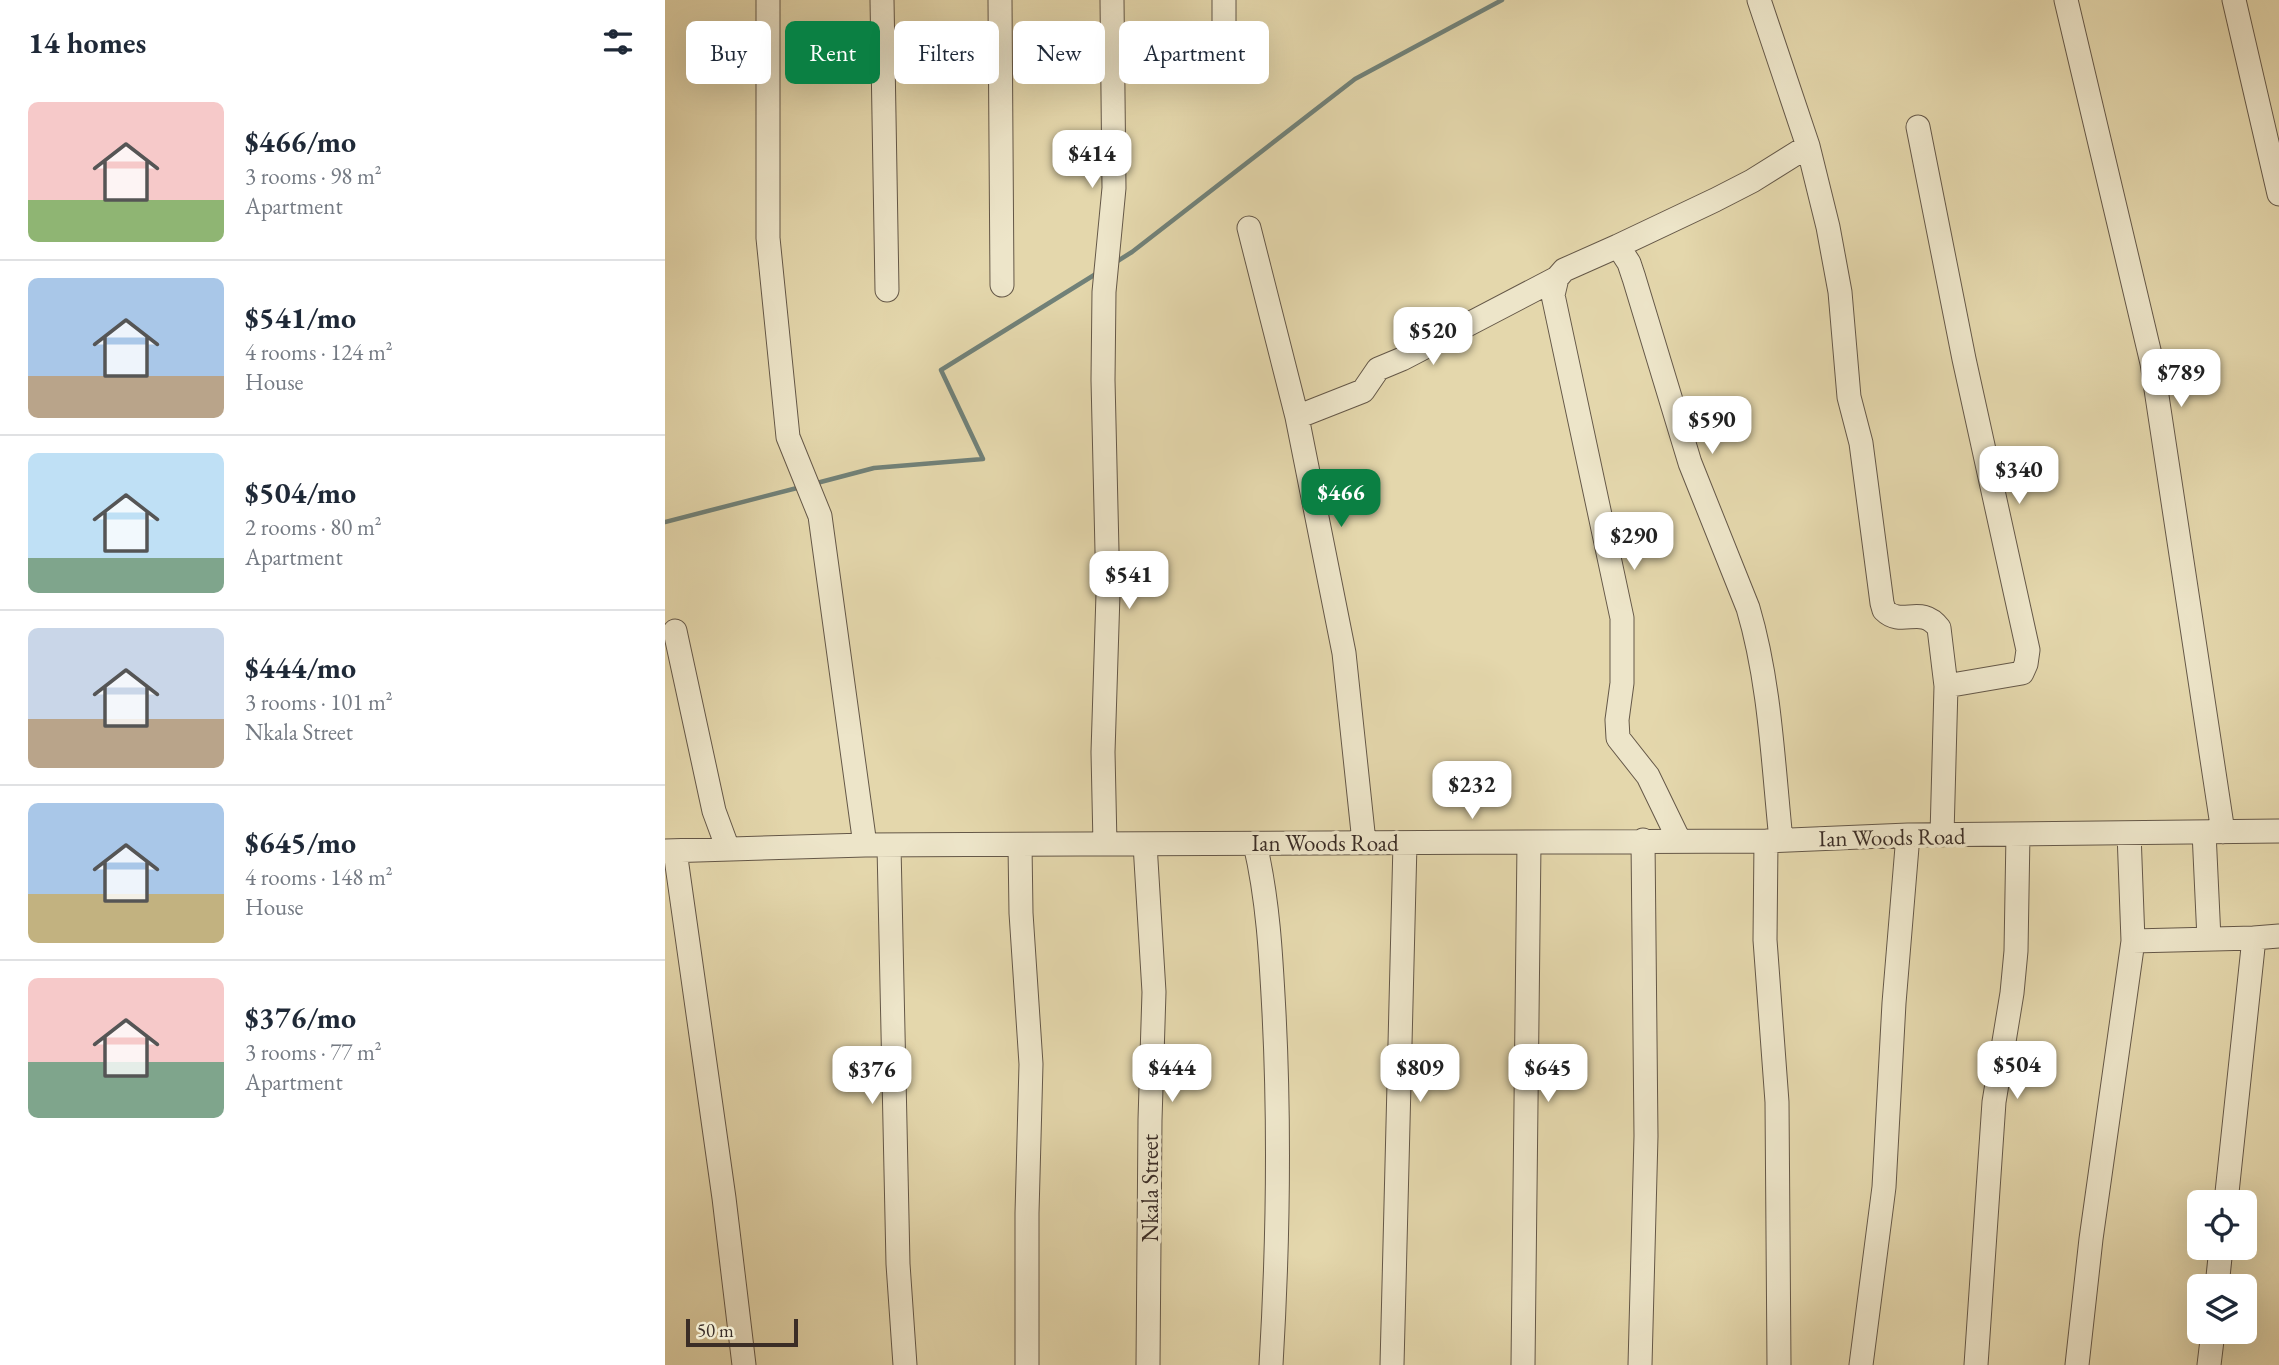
<!DOCTYPE html>
<html lang="en">
<head>
<meta charset="utf-8">
<style>
  :root { --surface:#fff; --page:#f6f6f7; --text:#1f2937; --muted:#747a83; --line:#e0e1e3; --accent:#0b8043 }
  body { margin:0; font-family:"EB Garamond",serif; background:var(--page); color:var(--text); height:100vh; display:flex; flex-direction:column; font-size:26px; white-space:nowrap }
  * { box-sizing:border-box; margin:0 }
  p { font-size:23px; color:var(--muted) }
  .icon { flex:none; width:38px; height:38px; fill:none; stroke:currentColor; stroke-width:2; stroke-linecap:round; stroke-linejoin:round }
  .map { position:relative; flex:1; overflow:hidden }
  .sheet { display:flex; flex-direction:column; background:var(--surface); width:665px }
  .sheet>* { flex:none }
  .banner { position:absolute; left:21px; top:21px; width:665px; height:63px; display:flex; gap:14px }
  .tools { position:absolute; left:1522px; top:1190px; display:grid; gap:14px }
  .tools a { display:grid; place-items:center; width:70px; height:70px; border-radius:10px; background:var(--surface); box-shadow:0 7px 28px #0002; font-size:35px }
  .scale { position:absolute; left:21px; bottom:18px; width:112px; box-sizing:border-box; padding-left:7px; border:4px solid #3b2d26; border-top:0; font-size:19px; line-height:24px; white-space:nowrap; color:#3b2d26; -webkit-text-stroke:5px #ede5c9; paint-order:stroke }
  .price { position:absolute; translate:-50% -60px; padding:0 16px; border-radius:14px; background:#fff; color:#222; font-size:23px; line-height:46px; filter:drop-shadow(0 2px 4px #0008) }
  .price::after { content:''; position:absolute; left:50%; top:42px; width:21px; height:16px; margin-left:-10px; background:inherit; clip-path:polygon(0 0,100% 0,50% 100%) }
  .price.current { background:var(--accent); color:#fff }
  ul { padding:0; list-style:none }
  li { display:flex; align-items:center; gap:21px; height:175px; padding:0 28px }
  li+li { border-top:2px solid var(--line) }
  li span { display:grid; place-items:center; flex:none; width:196px; height:140px; border-radius:10px; color:#555 }
  li>.icon { margin-inline-start:auto }
  span .icon { width:84px; height:84px; fill:#fffc; stroke-width:1 }
  li b { font-size:30px }
  h2 { display:flex; justify-content:space-between; align-items:center; height:84px; padding:0 28px; font-size:30px }
  .chip { padding:0 24px; border-radius:10px; background:var(--surface); box-shadow:0 7px 28px #0002; font-size:24px; line-height:63px }
  .chip.current { background:var(--accent); color:#fff }
  main { display:flex; flex:1; min-height:0 }
  .map>svg:first-child { display:block }
</style>
</head>
<body>
<main>
<section class="sheet">
<h2>14 homes<svg class="icon" aria-label="filters" viewBox="0 0 24 24"><path d="M4 7h16M4 17h16"/><circle cx="9" cy="7" r="2"/><circle cx="15" cy="17" r="2"/></svg></h2>
<ul>
<li><span style="background:linear-gradient(#f6c9c9 70%,#8fb573 0)"><svg class="icon" aria-label="home" viewBox="0 0 24 24"><path d="M3 11l9-7 9 7M6 9v11h12V9"/></svg></span><div><b>$466/mo</b><p>3 rooms · 98 m²</p><p>Apartment</p></div></li>
<li><span style="background:linear-gradient(#a9c7e8 70%,#b9a48a 0)"><svg class="icon" aria-label="home" viewBox="0 0 24 24"><path d="M3 11l9-7 9 7M6 9v11h12V9"/></svg></span><div><b>$541/mo</b><p>4 rooms · 124 m²</p><p>House</p></div></li>
<li><span style="background:linear-gradient(#bfe0f5 75%,#7fa58c 0)"><svg class="icon" aria-label="home" viewBox="0 0 24 24"><path d="M3 11l9-7 9 7M6 9v11h12V9"/></svg></span><div><b>$504/mo</b><p>2 rooms · 80 m²</p><p>Apartment</p></div></li>
<li><span style="background:linear-gradient(#c9d6e8 65%,#b9a48a 0)"><svg class="icon" aria-label="home" viewBox="0 0 24 24"><path d="M3 11l9-7 9 7M6 9v11h12V9"/></svg></span><div><b>$444/mo</b><p>3 rooms · 101 m²</p><p>Nkala Street</p></div></li>
<li><span style="background:linear-gradient(#a9c7e8 65%,#c2b280 0)"><svg class="icon" aria-label="home" viewBox="0 0 24 24"><path d="M3 11l9-7 9 7M6 9v11h12V9"/></svg></span><div><b>$645/mo</b><p>4 rooms · 148 m²</p><p>House</p></div></li>
<li><span style="background:linear-gradient(#f6c9c9 60%,#7fa58c 0)"><svg class="icon" aria-label="home" viewBox="0 0 24 24"><path d="M3 11l9-7 9 7M6 9v11h12V9"/></svg></span><div><b>$376/mo</b><p>3 rooms · 77 m²</p><p>Apartment</p></div></li>
</ul>
</section>
<div class="map">
<svg width="1614" height="1365" viewBox="0 0 1614 1365">
  <rect width="100%" height="100%" fill="#e4d7ac"/>
  <filter id="stains"><feTurbulence type="fractalNoise" baseFrequency=".00286" numOctaves="4"/><feColorMatrix values="0 0 0 0 .2 0 0 0 0 .09 0 0 0 0 .02 0 0 0 .5 -.17"/></filter>
  <radialGradient id="worn" r=".72"><stop offset=".6" stop-color="#630" stop-opacity="0"/><stop offset="1" stop-color="#630" stop-opacity=".3"/></radialGradient>
  <g fill="none" stroke-linecap="round" stroke-linejoin="round">
    <!-- stream -->
    <path stroke="#718178" stroke-width="4.5" d="M451 262 467 252 690 79 837 0
      M148 484 209 468 318 459 276 370 434 272
      M0 522 136 487"/>
    <defs>
      <path id="minor" d="M103 0V238L123 437 155 516 200 845
        M217 0 222 290
        M335 0 337 285
        M1094 0 1143 146 1163 227 1175 292 1184 397 1196 443 1217 603 1219 610C1237 628 1256 604 1274 628L1281 686
        M1401 0 1487 363 1558 832
        M1569 0 1614 194
        M559 23V0
        M1253 127 1299 359 1363 650 1361 664 1357 673 1281 686 1277 835
        M584 228 632 417 679 653 699 842
        M953 246 1050 200 1087 181 1143 146
        M632 417 698 391 713 369 737 359 892 278
        M10 631 49 811 63 849
        M1539 832 1544 939
        M1014 840 983 776 953 738 952 720 957 683V618L888 295 892 278 899 270 953 246 964 263 969 278 1025 463 1083 608C1105 682 1108 763 1116 840
        M1101 841 1100 940 1112 1102 1114 1365
        M440 844 438 752 443 594 438 380 439 292 449 188 447 0
        M480 844 489 992 485 1120 483 1365
        M590 844C603 899 606 956 609 1013 615 1131 613 1247 606 1365
        M355 845 356 913 366 1064 362 1213V1365
        M224 846 233 1264 240 1365
        M0 851 200 845 1101 841 1243 835 1614 831
        M10 851 59 1198 79 1365
        M1589 938 1614 936
        M1468 941 1589 938 1561 1202
        M1552 1286 1556 1248
        M727 1365 740 843
        M858 1365 864 843
        M975 1365 981 1136 978 840
        M1196 1365 1219 1187 1229 1003 1243 835
        M1311 1365 1329 1102 1347 993 1351 951 1353 834
        M1412 1365 1426 1239 1468 941 1464 833
        M1544 1365 1548 1332"/>
    </defs>
    <!-- minor casing -->
    <use href="#minor" stroke="#655848" stroke-width="25"/>
    <!-- minor -->
    <use href="#minor" stroke="#ede5c9" stroke-width="23"/>
  </g>
  <g text-anchor="middle" dominant-baseline="central" stroke-width="7" stroke-linejoin="round" paint-order="stroke">
    <!-- street labels -->
    <g font-size="23" fill="#3b2d26" stroke="#ede5c9">
      <text transform="translate(1227 837) rotate(-1)">Ian Woods Road</text>
      <text x="660" y="843">Ian Woods Road</text>
      <text transform="translate(485 1188) rotate(-90)">Nkala Street</text>
    </g>
  </g>
  <rect width="100%" height="100%" filter="url(#stains)"/>
  <rect width="100%" height="100%" fill="url(#worn)"/>
</svg>
<div class="tools">
<a><svg class="icon" aria-label="locate" viewBox="0 0 24 24"><circle cx="12" cy="12" r="6"/><path d="M12 2v4M12 18v4M2 12h4M18 12h4"/></svg></a>
<a><svg class="icon" aria-label="layers" viewBox="0 0 24 24"><path d="M12 4l9 5-9 5-9-5zM3 14l9 5 9-5"/></svg></a>
</div>
<div class="scale">50 m</div>
<b class="price" style="left:427px;top:190px">$414</b>
<b class="price" style="left:768px;top:367px">$520</b>
<b class="price" style="left:1516px;top:409px">$789</b>
<b class="price" style="left:1047px;top:456px">$590</b>
<b class="price" style="left:1354px;top:506px">$340</b>
<b class="price current" style="left:676px;top:529px">$466</b>
<b class="price" style="left:969px;top:572px">$290</b>
<b class="price" style="left:464px;top:611px">$541</b>
<b class="price" style="left:807px;top:821px">$232</b>
<b class="price" style="left:1352px;top:1101px">$504</b>
<b class="price" style="left:507px;top:1104px">$444</b>
<b class="price" style="left:755px;top:1104px">$809</b>
<b class="price" style="left:883px;top:1104px">$645</b>
<b class="price" style="left:207px;top:1106px">$376</b>
<div class="banner">
<a class="chip">Buy</a>
<a class="chip current">Rent</a>
<a class="chip">Filters</a>
<a class="chip">New</a>
<a class="chip">Apartment</a>
</div>
</div>
</main>
</body>
</html>
